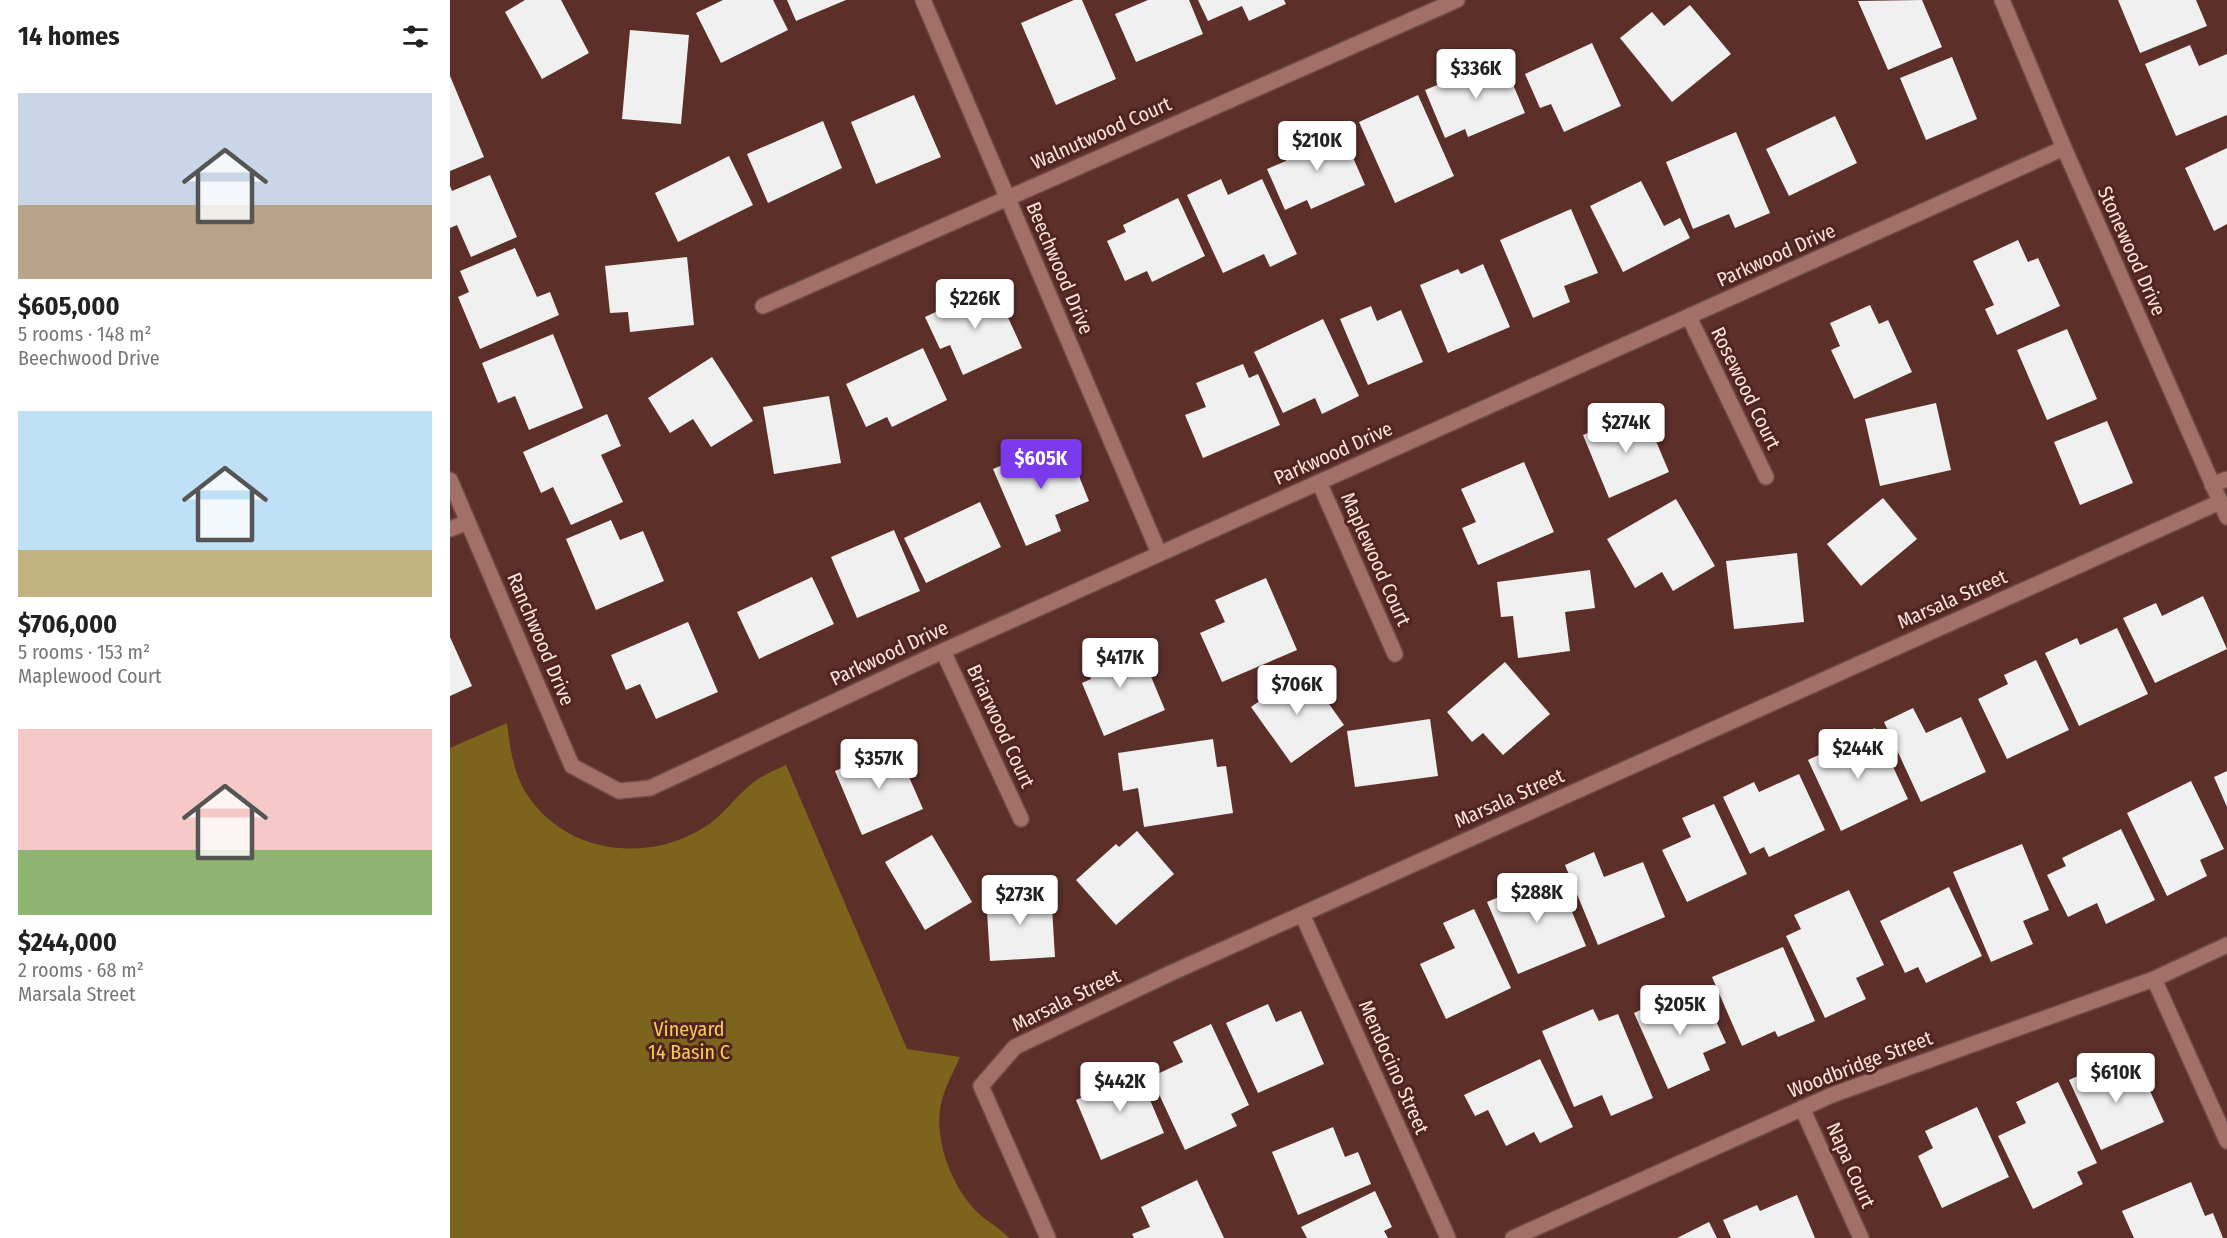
<!DOCTYPE html>
<html lang="en">
<head>
<meta charset="utf-8">
<style>
  :root { --surface:#fff; --page:#f2f2f2; --text:#222; --muted:#767676; --accent:#7c3aed }
  body { margin:0; font-family:"Fira Sans Condensed",sans-serif; background:var(--page); color:var(--text); height:100vh; display:flex; flex-direction:column; font-size:22px; white-space:nowrap }
  * { box-sizing:border-box; margin:0 }
  p { font-size:20px; color:var(--muted) }
  .icon { flex:none; width:33px; height:33px; fill:none; stroke:currentColor; stroke-width:2; stroke-linecap:round; stroke-linejoin:round }
  .map { position:relative; flex:1; overflow:hidden }
  .details { display:flex; flex-direction:column; background:var(--surface); width:450px }
  .details>* { flex:none }
  .price { position:absolute; translate:-50% -51px; padding:0 14px; border-radius:6px; background:#fff; color:#222; font-size:20px; line-height:39px; filter:drop-shadow(0 2px 3px #0008) }
  .price::after { content:''; position:absolute; left:50%; top:36px; width:18px; height:14px; margin-left:-9px; background:inherit; clip-path:polygon(0 0,100% 0,50% 100%) }
  .price.selected { background:var(--accent); color:#fff }
  ul { padding:0; list-style:none }
  li { display:grid; align-content:center; gap:12px; height:318px; padding:0 18px }
  li span { display:grid; place-items:center; height:186px; border-radius:0px; color:#555 }
  li>.icon { margin-inline-start:auto }
  span .icon { width:108px; height:108px; fill:#fffc; stroke-width:1 }
  li b { font-size:26px }
  h2 { display:flex; justify-content:space-between; align-items:center; height:72px; padding:0 18px; font-size:26px }
  main { display:flex; flex:1; min-height:0 }
  .map>svg:first-child { display:block }
</style>
</head>
<body>
<main>
<section class="details">
<h2>14 homes<svg class="icon" aria-label="filters" viewBox="0 0 24 24"><path d="M4 7h16M4 17h16"/><circle cx="9" cy="7" r="2"/><circle cx="15" cy="17" r="2"/></svg></h2>
<ul>
<li><span style="background:linear-gradient(#c9d6e8 60%,#b9a48a 0)"><svg class="icon" aria-label="home" viewBox="0 0 24 24"><path d="M3 11l9-7 9 7M6 9v11h12V9"/></svg></span><div><b>$605,000</b><p>5 rooms · 148 m²</p><p>Beechwood Drive</p></div></li>
<li><span style="background:linear-gradient(#bfe0f5 75%,#c2b280 0)"><svg class="icon" aria-label="home" viewBox="0 0 24 24"><path d="M3 11l9-7 9 7M6 9v11h12V9"/></svg></span><div><b>$706,000</b><p>5 rooms · 153 m²</p><p>Maplewood Court</p></div></li>
<li><span style="background:linear-gradient(#f6c9c9 65%,#8fb573 0)"><svg class="icon" aria-label="home" viewBox="0 0 24 24"><path d="M3 11l9-7 9 7M6 9v11h12V9"/></svg></span><div><b>$244,000</b><p>2 rooms · 68 m²</p><p>Marsala Street</p></div></li>
</ul>
</section>
<div class="map">
<svg width="1777" height="1238" viewBox="0 0 1777 1238">
  <rect width="100%" height="100%" fill="#5c2f29"/>
  <!-- green -->
  <path fill="#7d641d" d="M57 723C60 747 63 772 76 793 114 853 195 864 253 828 273 817 286 795 304 782 313 775 325 770 336 765L457 1049 510 1057C504 1071 496 1085 492 1100 482 1136 501 1186 527 1212 536 1221 548 1226 559 1238H0V748Z"/>
  <!-- building -->
  <path fill="#f0f0f0" d="M75 0H111L139 53 92 79 55 12Z
    M273 0H323L338 30 271 63 246 13Z
    M337 0H396L346 21Z
    M624 0H632L666 79 606 105 571 23Z
    M698 0H739L753 34 686 62 665 14Z
    M748 0H834L836 4 799 21 792 6 758 21Z
    M1472 0 1492 47 1438 70 1408 1Z
    M1668 0H1746L1757 26 1690 53Z
    M1240 5 1281 54 1222 102 1170 38 1202 12 1214 26Z
    M180 30 239 35 231 124 172 119Z
    M1142 43 1171 106 1114 132 1101 104 1090 108 1075 74Z
    M1740 45 1749 66 1777 54V115L1726 136 1695 64Z
    M1502 57 1527 119 1476 140 1450 78Z
    M1052 58 1075 113 1018 137 1015 129 995 138 975 90Z
    M0 76 34 157 0 171Z
    M464 95 491 157 426 184 401 122Z
    M968 95 1004 176 945 203 909 122Z
    M1385 116 1407 163 1339 196 1316 149Z
    M373 121 392 168 318 203 297 154Z
    M890 128 915 185 861 209 857 200 835 210 817 169 836 161 833 152Z
    M1286 132 1320 213 1285 228 1279 214 1243 229 1216 162Z
    M1777 148V224L1764 231 1735 168Z
    M279 156 303 205 228 242 205 193Z
    M40 175 67 237 21 257 7 225 0 228V186L2 191Z
    M771 179 778 195 812 179 847 254 820 267 814 254 773 273 737 195Z
    M1191 181 1214 226 1230 218 1240 238 1173 272 1140 206Z
    M728 198 755 256 702 282 697 271 675 281 657 241 676 232 673 225Z
    M1121 209 1148 273 1114 286 1120 302 1083 318 1050 240Z
    M1568 240 1578 262 1588 258 1610 306 1547 335 1535 309 1544 305 1523 261Z
    M65 248 87 297 100 292 109 315 30 349 8 297 19 292 10 271Z
    M237 257 244 325 180 332 178 312 160 313 155 266Z
    M1033 264 1060 327 998 353 970 285 1008 269 1011 274Z
    M543 285 572 348 513 375 500 345 490 349 475 317Z
    M1420 305 1429 324 1438 320 1462 372 1404 399 1381 350 1390 346 1380 323Z
    M921 306 927 321 951 310 973 362 918 385 890 319Z
    M873 319 909 396 872 414 865 398 833 413 804 352Z
    M1617 329 1647 399 1597 420 1567 350Z
    M103 334 133 408 79 430 65 396 48 403 32 363Z
    M473 348 497 400 442 427 437 417 416 427 396 384Z
    M262 357 303 421 261 447 243 419 220 433 198 398Z
    M793 364 799 378 808 374 830 425 753 458 735 415 756 407 746 383Z
    M379 396 391 463 324 474 313 407Z
    M1486 403 1501 470 1430 486 1415 419Z
    M1193 410 1219 472 1159 498 1133 435Z
    M157 414 171 446 151 455 173 502 121 525 103 487 91 493 73 452Z
    M1657 421 1683 483 1630 505 1604 442Z
    M614 439 639 501 605 515 611 531 576 546 543 469Z
    M1074 462 1104 532 1028 565 1012 528 1026 522 1011 489Z
    M1433 498 1467 539 1411 586 1377 544Z
    M1226 499 1265 566 1223 591 1212 572 1185 588 1157 539Z
    M530 502 551 547 476 583 454 538Z
    M161 520 170 540 193 531 214 581 146 610 116 539Z
    M444 530 470 591 407 618 381 557Z
    M1347 553 1354 622 1284 629 1276 561Z
    M1140 570 1145 608 1115 612 1120 651 1068 658 1063 616 1051 617 1047 582Z
    M362 577 384 624 309 659 287 612Z
    M816 578 847 650 772 682 750 633 775 622 765 600Z
    M1753 596 1777 649 1705 683 1673 618 1706 603 1712 616Z
    M238 622 268 692 206 719 190 684 176 690 161 655Z
    M1667 628 1698 694 1629 726 1595 653 1627 638 1630 645Z
    M0 637 22 686 0 696Z
    M673 641 681 660 692 655 715 710 654 736 632 683 641 679 632 658Z
    M1586 660 1619 730 1557 759 1528 699 1558 684 1554 675Z
    M1055 662 1100 714 1053 755 1033 733 1022 742 997 712Z
    M854 669 894 725 841 763 801 707Z
    M1463 708 1476 733 1511 717 1536 772 1471 802 1434 722Z
    M980 719 988 776 905 787 897 731Z
    M1425 728 1458 799 1391 831 1358 760Z
    M763 739 767 767 776 766 783 813 694 827 688 788 673 791 668 753Z
    M445 745 473 809 412 835 385 771Z
    M1777 771V807L1764 777Z
    M1349 774 1375 830 1319 857 1314 847 1300 854 1273 797 1304 782 1309 792Z
    M1741 781 1774 849 1750 860 1757 876 1717 896 1677 813Z
    M1264 804 1297 874 1237 902 1212 850 1241 837 1232 818Z
    M1671 829 1705 900 1656 924 1647 903 1618 917 1597 875 1616 866 1612 858Z
    M687 831 724 874 666 925 626 880 666 844 669 847Z
    M482 835 522 902 475 930 435 862Z
    M1572 844 1599 910 1573 921 1583 944 1541 962 1503 872Z
    M1144 852 1154 877 1193 862 1215 917 1148 945 1115 865Z
    M1106 873 1136 946 1068 974 1037 902Z
    M1499 887 1532 956 1476 983 1468 967 1455 973 1430 921Z
    M1399 890 1434 965 1406 978 1416 999 1375 1018 1336 936 1351 929 1344 915Z
    M601 891 605 957 540 961 536 895Z
    M1024 909 1061 988 996 1019 970 964 1005 948 993 923Z
    M1333 947 1365 1021 1328 1037 1325 1031 1292 1046 1262 977Z
    M1233 990 1238 1003 1254 995 1276 1043 1253 1053 1260 1070 1218 1089 1184 1013Z
    M818 1004 826 1022 851 1011 874 1064 808 1093 776 1023Z
    M1143 1009 1149 1021 1168 1014 1203 1098 1161 1116 1152 1095 1124 1107 1092 1031Z
    M761 1024 799 1105 781 1114 787 1126 735 1150 701 1077 733 1062 723 1042Z
    M1090 1059 1123 1127 1090 1143 1084 1132 1056 1146 1038 1110 1025 1116 1014 1095Z
    M684 1062 714 1133 651 1160 626 1100 656 1087 652 1076Z
    M1687 1062 1714 1122 1651 1150 1619 1080 1650 1066 1654 1076Z
    M1608 1082 1647 1163 1627 1172 1633 1184 1583 1209 1548 1136 1576 1123 1566 1102Z
    M1527 1107 1559 1177 1492 1208 1468 1156 1483 1148 1475 1131Z
    M883 1127 895 1157 908 1152 921 1184 848 1215 822 1152Z
    M747 1180 774 1238H684L682 1234 700 1227 691 1207Z
    M1741 1182 1755 1216 1763 1213 1773 1238H1684L1672 1211Z
    M925 1191 942 1227 934 1231 938 1238H857L851 1227Z
    M1347 1195 1365 1238H1281L1273 1220 1307 1205 1310 1211Z
    M1259 1222 1267 1238H1227Z"/>
  <g fill="none" stroke-linecap="round" stroke-linejoin="round">
    <defs>
      <path id="minor" d="M473 0 709 553
        M1552 0 1614 148 1777 517
        M313 306 1007 0
        M1239 317 1316 477
        M0 480 122 766 169 791 200 788 493 651 1614 148
        M869 482 945 654
        M1762 485 1777 479
        M0 529 18 522
        M493 651 571 819
        M852 914 998 1238
        M1704 979 1777 1141
        M1352 1108 1411 1238
        M598 1238 531 1086 565 1047 721 973 1770 502
        M1063 1238 1382 1095 1704 979 1777 945"/>
    </defs>
    <!-- minor casing -->
    <use href="#minor" stroke="#704b47" stroke-width="18"/>
    <!-- minor -->
    <use href="#minor" stroke="#a37068" stroke-width="15"/>
  </g>
  <g text-anchor="middle" dominant-baseline="central" stroke-width="6" stroke-linejoin="round" paint-order="stroke">
    <!-- street labels -->
    <g font-size="20" fill="#fce4e0" stroke="#51251f">
      <text transform="translate(651 133) rotate(-24)">Walnutwood Court</text>
      <text transform="translate(1682 251) rotate(66)">Stonewood Drive</text>
      <text transform="translate(1326 255) rotate(-24)">Parkwood Drive</text>
      <text transform="translate(610 268) rotate(67)">Beechwood Drive</text>
      <text transform="translate(1296 388) rotate(64)">Rosewood Court</text>
      <text transform="translate(883 453) rotate(-24)">Parkwood Drive</text>
      <text transform="translate(926 559) rotate(66)">Maplewood Court</text>
      <text transform="translate(1502 599) rotate(-24)">Marsala Street</text>
      <text transform="translate(91 639) rotate(67)">Ranchwood Drive</text>
      <text transform="translate(439 653) rotate(-25)">Parkwood Drive</text>
      <text transform="translate(551 726) rotate(65)">Briarwood Court</text>
      <text transform="translate(1059 798) rotate(-24)">Marsala Street</text>
      <text transform="translate(616 1000) rotate(-26)">Marsala Street</text>
      <text transform="translate(1410 1064) rotate(-21)">Woodbridge Street</text>
      <text transform="translate(944 1067) rotate(66)">Mendocino Street</text>
      <text transform="translate(1401 1165) rotate(66)">Napa Court</text>
    </g>
    <!-- park labels -->
    <g font-size="20" fill="#f8cc56" stroke="#51251f">
      <text x="239" y="1029">Vineyard<tspan x="239" dy="23">14 Basin C</tspan></text>
    </g>
  </g>
</svg>
<b class="price" style="left:1026px;top:100px">$336K</b>
<b class="price" style="left:867px;top:172px">$210K</b>
<b class="price" style="left:525px;top:330px">$226K</b>
<b class="price" style="left:1176px;top:454px">$274K</b>
<b class="price selected" style="left:591px;top:490px">$605K</b>
<b class="price" style="left:670px;top:689px">$417K</b>
<b class="price" style="left:847px;top:716px">$706K</b>
<b class="price" style="left:1408px;top:780px">$244K</b>
<b class="price" style="left:429px;top:790px">$357K</b>
<b class="price" style="left:1087px;top:924px">$288K</b>
<b class="price" style="left:570px;top:926px">$273K</b>
<b class="price" style="left:1230px;top:1036px">$205K</b>
<b class="price" style="left:1666px;top:1104px">$610K</b>
<b class="price" style="left:670px;top:1113px">$442K</b>
</div>
</main>
</body>
</html>
